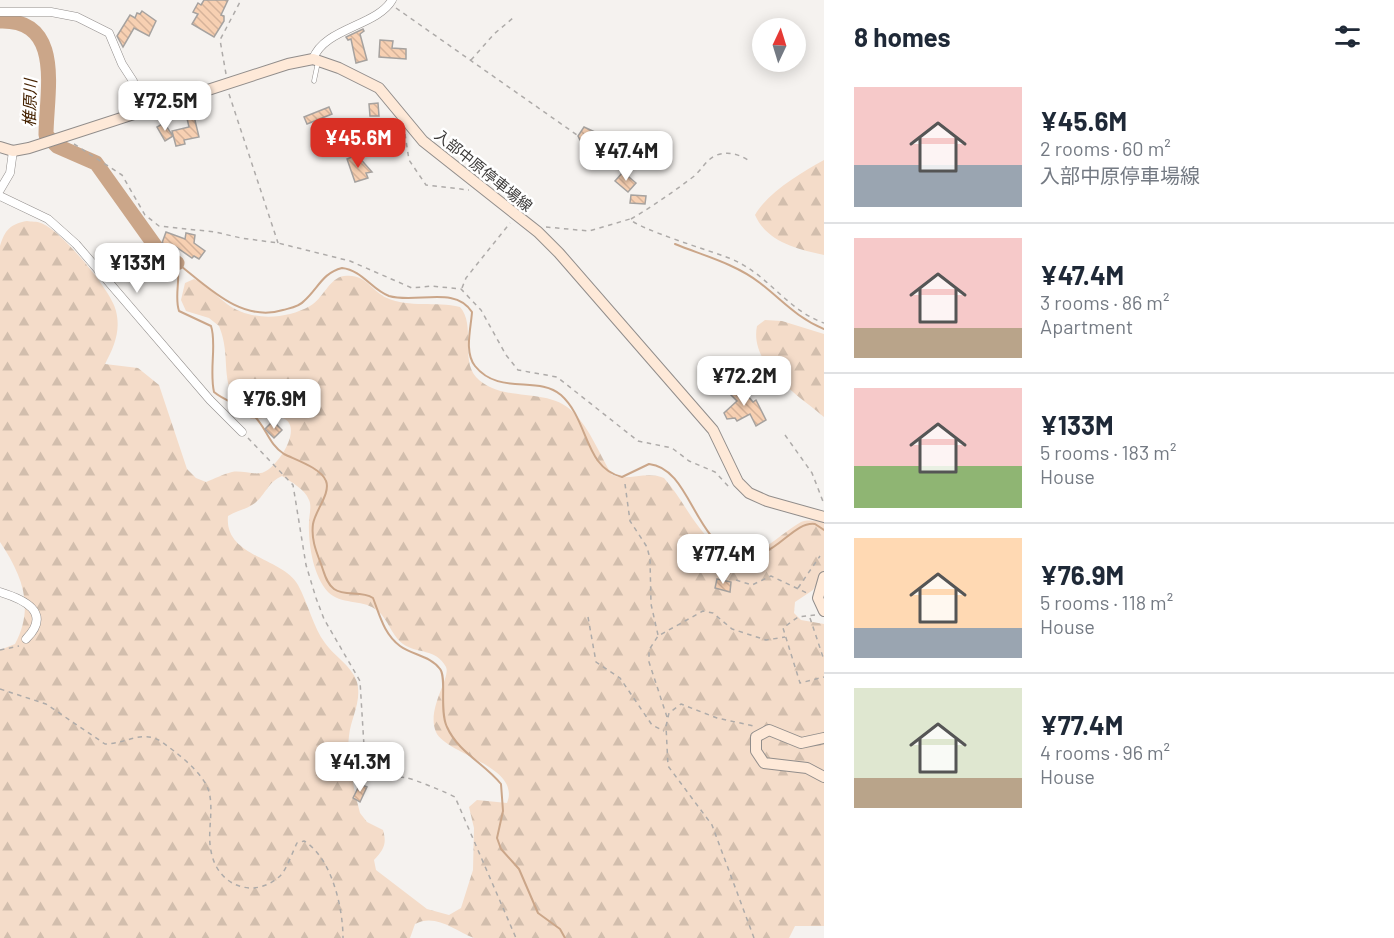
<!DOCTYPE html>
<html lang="en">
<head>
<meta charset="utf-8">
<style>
  :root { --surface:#fff; --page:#f2f2f3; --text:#1f2937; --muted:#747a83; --line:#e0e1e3; --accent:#d93025 }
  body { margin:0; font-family:Barlow,"Noto Sans JP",sans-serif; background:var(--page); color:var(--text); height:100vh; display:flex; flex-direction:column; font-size:22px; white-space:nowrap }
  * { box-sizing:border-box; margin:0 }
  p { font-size:20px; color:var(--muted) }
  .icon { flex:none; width:33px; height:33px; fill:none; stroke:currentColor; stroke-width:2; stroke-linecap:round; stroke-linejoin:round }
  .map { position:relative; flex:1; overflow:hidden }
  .details { display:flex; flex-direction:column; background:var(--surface); width:570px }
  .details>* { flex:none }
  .needle { width:39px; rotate:4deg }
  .buttons { position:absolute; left:752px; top:18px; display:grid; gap:12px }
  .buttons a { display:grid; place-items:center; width:54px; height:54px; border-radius:50%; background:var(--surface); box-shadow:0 3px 15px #0003; font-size:30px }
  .price { position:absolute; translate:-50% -51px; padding:0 14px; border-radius:12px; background:#fff; color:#222; font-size:20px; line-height:39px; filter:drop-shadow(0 2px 3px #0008) }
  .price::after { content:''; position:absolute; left:50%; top:36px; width:18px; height:14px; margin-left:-9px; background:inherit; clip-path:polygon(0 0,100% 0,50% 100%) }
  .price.current { background:var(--accent); color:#fff }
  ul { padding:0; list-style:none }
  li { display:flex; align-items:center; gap:18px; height:150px; padding:0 30px }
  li+li { border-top:2px solid var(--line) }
  li span { display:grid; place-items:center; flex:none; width:168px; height:120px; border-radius:0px; color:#555 }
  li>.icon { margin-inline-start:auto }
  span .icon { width:72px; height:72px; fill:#fffc; stroke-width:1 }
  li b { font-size:26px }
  h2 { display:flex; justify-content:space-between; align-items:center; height:72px; padding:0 30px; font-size:26px }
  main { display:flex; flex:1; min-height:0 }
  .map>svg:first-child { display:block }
</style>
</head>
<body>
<main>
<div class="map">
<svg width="824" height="938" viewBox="0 0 824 938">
  <defs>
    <pattern id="forest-firs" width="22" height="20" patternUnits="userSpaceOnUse" patternTransform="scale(1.5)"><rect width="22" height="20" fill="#f4dcc9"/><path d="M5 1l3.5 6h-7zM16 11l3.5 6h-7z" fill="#d2bead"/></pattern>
    <pattern id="building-back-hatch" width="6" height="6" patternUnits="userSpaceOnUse" patternTransform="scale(1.5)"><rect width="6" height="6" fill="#f7d0b2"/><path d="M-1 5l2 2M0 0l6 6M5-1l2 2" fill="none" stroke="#d5b39a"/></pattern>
  </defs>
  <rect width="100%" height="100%" fill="#f5f2ef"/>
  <!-- forest -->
  <path fill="url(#forest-firs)" fill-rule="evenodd" d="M824 160V255C797 249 767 242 755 215 768 192 801 173 824 160Z
    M27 221C31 222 37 221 41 223 61 230 112 291 116 311 121 331 114 347 105 364L138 368 159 385 187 469 196 478 206 482C214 479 223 474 232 472 242 470 256 476 264 472 279 466 307 422 279 417 271 416 259 420 251 419 214 385 234 363 219 326L209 318 186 311 181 300 185 283 194 279C208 285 215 295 227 304 250 321 285 320 310 306 323 299 329 278 344 276 366 273 370 290 387 298 409 308 436 301 460 307 476 325 460 359 476 377 501 404 548 386 573 412 591 430 599 454 612 475 628 482 646 470 664 478 682 498 694 527 715 544 749 573 774 537 801 522 808 519 816 521 824 522V571L813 590 795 602 794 613 801 620 824 624V926H795L789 938H474C455 931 436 913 415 924L410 938H0V650L15 644C35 607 22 575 0 542V246C5 230 10 224 27 221ZM282 476C291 482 305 489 309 500 312 506 309 516 309 522 308 543 313 576 328 592 341 605 361 599 375 609 388 617 390 634 403 644 417 654 436 648 446 667 451 678 426 709 436 732 445 754 522 766 507 803L477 800 469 807 474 828 473 870 461 908 449 915 427 909 376 870 374 860C384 849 387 844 383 830L367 822 360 813C355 793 346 756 349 736 351 717 362 702 357 682 352 666 335 657 325 643 313 627 308 603 298 585 282 557 224 557 228 516 237 510 246 510 255 503 266 494 268 482 282 476Z
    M765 320 782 321 824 334V417C798 395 749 365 757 326Z"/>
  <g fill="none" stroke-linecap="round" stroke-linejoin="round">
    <!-- stream -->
    <path stroke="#cba689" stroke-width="2" d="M675 244C702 255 736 264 760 283 782 300 797 318 824 329
      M177 263C181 280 174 296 179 311L211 326C217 343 209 370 214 392 226 402 240 404 253 415 266 426 268 444 284 454 296 460 321 468 326 481 331 493 315 511 313 524 311 539 316 551 321 564 324 572 326 583 334 589 345 597 361 590 373 598 380 616 384 634 400 646 412 655 431 656 440 669 447 677 439 711 447 727 458 752 485 764 501 784L503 811 497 838 501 849 519 869 538 913 560 929 565 938
      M177 263C207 286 241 323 283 310 290 308 299 307 304 301 318 289 322 273 342 268 362 270 372 290 389 296 416 304 455 285 472 312 471 328 464 352 475 366 499 396 538 375 561 395 589 420 584 468 622 477L649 464C690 468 694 542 737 554 774 565 790 521 815 524L824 530"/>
    <!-- river -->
    <path stroke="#cba689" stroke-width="15" d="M0 21C65 19 46 94 46 135L57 146 96 163 161 254 177 263"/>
  </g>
  <!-- building -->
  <path fill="url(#building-back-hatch)" stroke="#a6a29f" stroke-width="1.5" d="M204 0H228L221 15 224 16V21L214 37 192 24 198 14 193 12 198 3 201 5Z
    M142 11 156 21 149 36 134 28 123 47 117 36 130 15 135 18 137 13 140 14Z
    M363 29 364 31 360 34 367 60 356 63 351 39 348 40 346 37Z
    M380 40 393 41 392 48 406 49V59L379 57Z
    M378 103 379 116H370L369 104Z
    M329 107 332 114 307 124 304 117Z
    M193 112 199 137 184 140 185 144 176 146 172 131 189 127 186 114Z
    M164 123 173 136 165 141 157 127Z
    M584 127 619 143 605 168 584 157 587 154 578 136Z
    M357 155 372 172 366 173 368 178 355 182 347 159Z
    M623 172 636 183 628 192 615 181Z
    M631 195 646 196 645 204 630 203Z
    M166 232 185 239 186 233 195 235 194 243 205 251 199 259 194 256 192 258 176 247 175 250 167 248 168 245 162 243Z
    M737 383 753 402 756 400 766 420 756 426 750 414 737 421 735 418 727 419 724 413 737 401 728 392Z
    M273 421 282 430 274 438 265 429Z
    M717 579 731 582 730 592 715 588Z
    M360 784 367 787 360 802 353 798Z"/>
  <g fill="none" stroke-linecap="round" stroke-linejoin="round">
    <defs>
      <path id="service" d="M314 81 318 62"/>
      <path id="minor" d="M0 12H51L77 17 109 33 122 64 133 81 138 115
        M313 59C324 28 377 26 392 0
        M0 190 10 173 13 151
        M0 196 48 219 76 244 210 400 242 432
        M0 592C23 599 53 612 26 639"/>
      <path id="secondary" d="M0 147 13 151 29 148 288 64 313 59 339 68 379 88 423 141 538 232 559 253 713 430 738 482 749 493 767 501 824 517
        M824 577 818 598 824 611
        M824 738 801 743 769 730 756 737V751L764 763 807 768 824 777"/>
    </defs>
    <!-- service casing -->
    <use href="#service" stroke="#918d8b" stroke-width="5"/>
    <!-- minor casing -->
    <use href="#minor" stroke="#918d8b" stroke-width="9"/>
    <!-- secondary casing -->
    <use href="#secondary" stroke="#918d8b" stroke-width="12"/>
    <!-- path -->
    <path stroke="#aeaba9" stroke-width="1.5" stroke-dasharray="4.5 4.5" stroke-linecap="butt" d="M396 8 577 135
      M471 60 494 34 513 18
      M226 74 220 40 241 0
      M229 94 278 243
      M405 134 409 160 426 185 469 190
      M74 144 122 175 145 215 159 226 215 232 241 238 278 243 350 261 412 288 431 286 461 289 481 310 506 355 518 370 557 377 638 441 672 448 689 461 715 472 730 488
      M631 219C653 206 673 192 693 177 702 170 706 159 717 155 728 151 738 154 748 160
      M546 227 589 231 630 219C638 229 711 251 729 258 769 274 785 309 824 323
      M462 288 466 278 510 223
      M785 435 812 473 824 504
      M248 438 293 485 306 565 316 598 324 619 360 681 365 762C373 779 391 775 407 778 414 779 450 794 455 797L516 938
      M625 484 630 521 647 547 650 559 651 604 658 635
      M736 580 752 585 771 576 809 594
      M798 588 820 556
      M815 615 798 617 783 628 800 683 824 677
      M588 617 596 662 620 678 652 725 664 731
      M810 618 824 660
      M0 650 19 646
      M0 689 46 704 105 744C126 744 142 729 162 742 177 753 204 773 209 792 214 810 207 832 211 851 217 886 254 900 280 876 287 869 292 853 297 843L304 841C332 858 343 908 343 938
      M667 717 649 662V650L658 636 703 611 713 613 732 629 766 640 785 637
      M754 938 712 825 668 766 666 726 669 713 681 704 717 718 754 726"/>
    <!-- service -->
    <use href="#service" stroke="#fff" stroke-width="4"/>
    <!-- minor -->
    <use href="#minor" stroke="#fff" stroke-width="8"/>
    <!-- secondary -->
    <use href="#secondary" stroke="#fee9d8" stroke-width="10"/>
  </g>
  <g text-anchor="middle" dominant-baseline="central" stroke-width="5" stroke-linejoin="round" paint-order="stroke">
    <!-- street labels -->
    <g font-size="15" fill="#3c3a39" stroke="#fff">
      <text transform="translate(484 170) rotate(39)">入部中原停車場線</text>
    </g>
    <!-- water labels -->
    <g font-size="16" font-style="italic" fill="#452200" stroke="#fff">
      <text transform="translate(29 103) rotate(-88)">椎原川</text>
    </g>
  </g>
</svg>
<div class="buttons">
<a><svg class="needle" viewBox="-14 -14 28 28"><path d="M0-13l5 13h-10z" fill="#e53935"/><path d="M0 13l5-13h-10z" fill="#747a83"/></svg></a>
</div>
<b class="price" style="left:165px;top:132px">¥72.5M</b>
<b class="price current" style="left:358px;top:169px">¥45.6M</b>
<b class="price" style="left:626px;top:182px">¥47.4M</b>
<b class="price" style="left:137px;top:294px">¥133M</b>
<b class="price" style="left:744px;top:407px">¥72.2M</b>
<b class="price" style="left:274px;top:430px">¥76.9M</b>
<b class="price" style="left:723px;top:585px">¥77.4M</b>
<b class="price" style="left:360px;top:793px">¥41.3M</b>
</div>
<section class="details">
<h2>8 homes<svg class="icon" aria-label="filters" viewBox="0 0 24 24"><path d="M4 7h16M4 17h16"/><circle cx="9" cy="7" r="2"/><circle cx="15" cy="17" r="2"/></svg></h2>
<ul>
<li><span style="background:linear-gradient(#f6c9c9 65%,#9aa5b1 0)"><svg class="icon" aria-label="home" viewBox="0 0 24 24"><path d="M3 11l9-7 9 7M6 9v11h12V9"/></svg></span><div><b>¥45.6M</b><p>2 rooms · 60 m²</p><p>入部中原停車場線</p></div></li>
<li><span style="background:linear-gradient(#f6c9c9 75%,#b9a48a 0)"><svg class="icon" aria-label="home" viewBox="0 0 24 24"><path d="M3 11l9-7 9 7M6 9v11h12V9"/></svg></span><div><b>¥47.4M</b><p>3 rooms · 86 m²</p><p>Apartment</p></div></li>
<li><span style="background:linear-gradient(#f6c9c9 65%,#8fb573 0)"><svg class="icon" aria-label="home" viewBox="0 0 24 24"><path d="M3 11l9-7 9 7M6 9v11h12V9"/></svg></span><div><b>¥133M</b><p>5 rooms · 183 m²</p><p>House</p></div></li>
<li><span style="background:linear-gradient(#ffd9b3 75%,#9aa5b1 0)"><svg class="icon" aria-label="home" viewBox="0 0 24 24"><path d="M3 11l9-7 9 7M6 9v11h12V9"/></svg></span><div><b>¥76.9M</b><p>5 rooms · 118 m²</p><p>House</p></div></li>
<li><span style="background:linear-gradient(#dfe7d0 75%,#b9a48a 0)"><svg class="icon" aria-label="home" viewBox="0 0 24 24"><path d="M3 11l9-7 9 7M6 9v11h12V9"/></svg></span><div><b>¥77.4M</b><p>4 rooms · 96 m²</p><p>House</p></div></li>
</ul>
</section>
</main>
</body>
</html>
